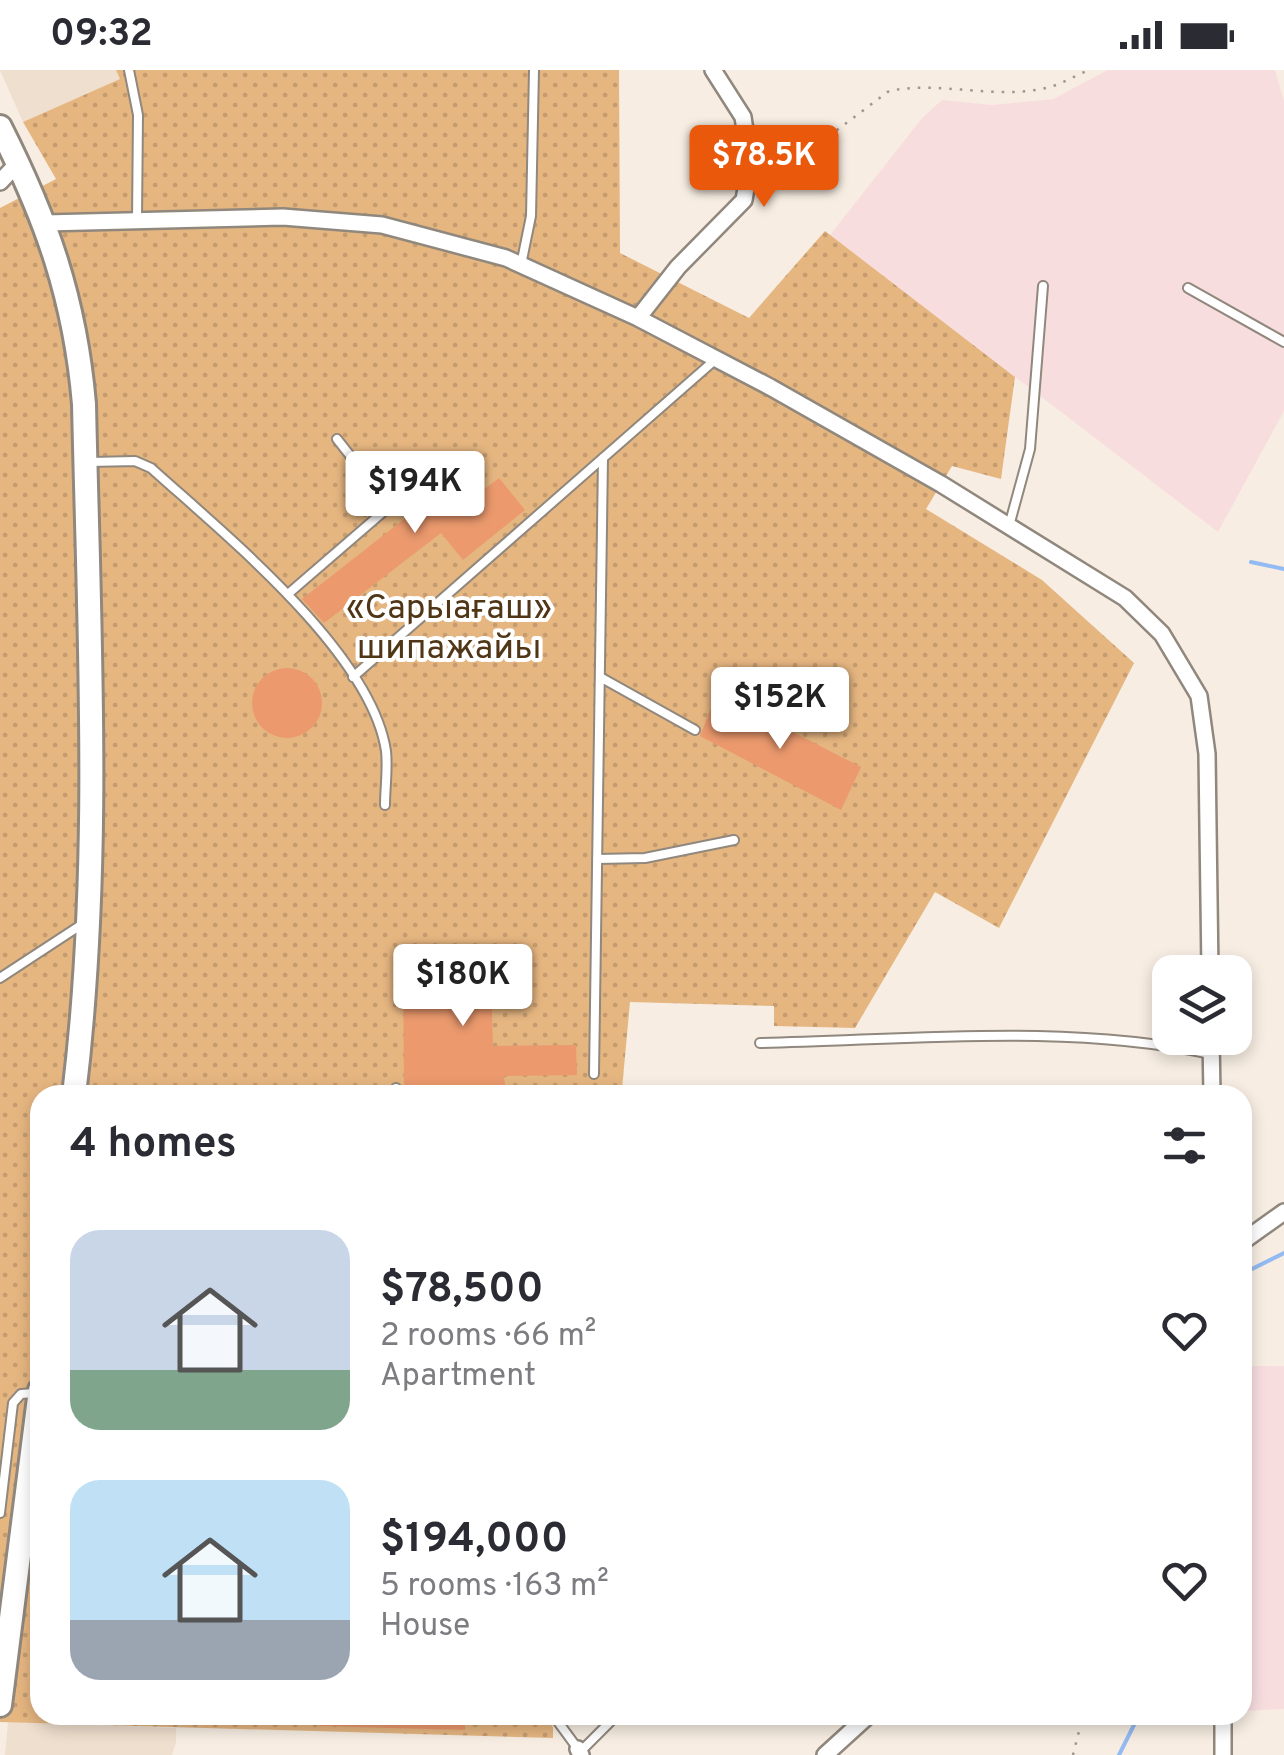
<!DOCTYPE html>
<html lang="en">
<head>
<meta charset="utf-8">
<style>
  :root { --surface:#fff; --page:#f7f7f7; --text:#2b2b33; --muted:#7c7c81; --accent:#ea580c }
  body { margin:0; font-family:Overpass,sans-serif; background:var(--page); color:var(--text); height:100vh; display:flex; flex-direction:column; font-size:38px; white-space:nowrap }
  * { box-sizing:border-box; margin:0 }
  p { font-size:32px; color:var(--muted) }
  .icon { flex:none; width:55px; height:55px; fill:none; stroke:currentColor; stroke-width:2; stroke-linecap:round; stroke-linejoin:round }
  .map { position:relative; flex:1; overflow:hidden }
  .details { position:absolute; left:30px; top:1015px; width:1222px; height:640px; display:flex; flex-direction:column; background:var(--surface); border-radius:30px; box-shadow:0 5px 15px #0003 }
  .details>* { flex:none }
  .buttons { position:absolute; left:1152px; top:885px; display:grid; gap:20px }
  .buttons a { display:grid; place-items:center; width:100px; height:100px; border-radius:20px; background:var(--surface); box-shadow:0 5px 15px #0003; font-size:50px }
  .price { position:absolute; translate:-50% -85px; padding:0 22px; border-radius:10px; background:#fff; color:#222; font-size:32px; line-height:65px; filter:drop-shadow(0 2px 5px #0008) }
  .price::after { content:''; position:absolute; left:50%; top:60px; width:30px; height:22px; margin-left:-15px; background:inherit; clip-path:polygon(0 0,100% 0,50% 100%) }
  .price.active { background:var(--accent); color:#fff }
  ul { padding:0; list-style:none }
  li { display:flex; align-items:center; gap:30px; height:250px; padding:0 40px }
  li span { display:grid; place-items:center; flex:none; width:280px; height:200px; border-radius:30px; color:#555 }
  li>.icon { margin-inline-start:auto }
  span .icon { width:120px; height:120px; fill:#fffc; stroke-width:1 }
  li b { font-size:42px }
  h2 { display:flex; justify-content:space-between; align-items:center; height:120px; padding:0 40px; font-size:42px }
  .status { display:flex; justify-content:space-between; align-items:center; height:70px; padding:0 50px; background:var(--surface); direction:ltr }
  .status svg { height:28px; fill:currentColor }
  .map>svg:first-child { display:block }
</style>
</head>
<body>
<div class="status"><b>09:32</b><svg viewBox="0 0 49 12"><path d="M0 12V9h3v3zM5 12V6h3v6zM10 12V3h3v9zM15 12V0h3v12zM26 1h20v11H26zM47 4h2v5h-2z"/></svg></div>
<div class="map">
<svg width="1284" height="1685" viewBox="0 0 1284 1685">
  <defs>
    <pattern id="park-dots" width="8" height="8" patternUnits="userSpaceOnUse" patternTransform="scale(2.5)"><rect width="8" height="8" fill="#e6b681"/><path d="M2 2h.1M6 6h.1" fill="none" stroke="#c59c6f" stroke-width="1.8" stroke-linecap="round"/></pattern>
  </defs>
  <rect width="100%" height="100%" fill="#f7ede2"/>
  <!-- built -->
  <path fill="#efdfce" d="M0 0H116L121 9 23 52Z
    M8 1652 176 1658V1673L172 1685H5Z"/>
  <!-- industrial -->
  <path fill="#f8dddf" d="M1108 0H1275L1284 31V341L1218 462 830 165 923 47 942 30 992 35 1053 29Z
    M1243 1296H1284V1639L1243 1641Z"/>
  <!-- park -->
  <path fill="url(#park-dots)" d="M116 0H619L620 183 749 248 825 161 1015 307 1001 409 952 396 926 439 1042 510 1134 593 999 858 935 822 855 958 774 956V936L630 932 622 1019 689 1025H40V1645H544L553 1657V1668L0 1652V138L56 109 23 52 120 9Z"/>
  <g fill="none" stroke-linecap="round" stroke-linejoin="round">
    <!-- stream -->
    <path stroke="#93baf3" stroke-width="4" d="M1251 492 1284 499
      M1242 1204 1284 1183
      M1119 1685 1139 1645"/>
  </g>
  <!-- building -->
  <path fill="#eb996d" d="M402 387 451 445 499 408 525 440 463 490 441 463 324 553 302 529 408 446 380 408Z
    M252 633a35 35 0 1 1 70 0a35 35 0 1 1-70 0Z
    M717 623 861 697 841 740 700 666Z
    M490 880 493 976 576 975 577 1005 504 1006 506 1021 404 1022 403 882Z
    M319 1645H465V1660L319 1656Z"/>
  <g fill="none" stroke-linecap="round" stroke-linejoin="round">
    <defs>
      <path id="service" d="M129 0 138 45 137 149
        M521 195 531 146 534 0
        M1188 218 1284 272
        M90 392 135 391 151 398C223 463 371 582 386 681 388 698 385 718 385 735
        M1009 456 1030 379 1043 216
        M288 524 390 436 337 369
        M353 607 716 289
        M600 607 695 660
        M597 789 645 788 734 770
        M0 908 84 853
        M760 973C909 970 1065 953 1211 984
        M594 1004 603 388
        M396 1018V1025
        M0 1443 13 1333 21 1324 34 1323
        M40 1509V1567
        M553 1645 578 1679
        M581 1681 617 1645"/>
      <path id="minor" d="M0 112 18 93
        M45 153 283 147 382 155 506 188 638 248 770 317 941 414 1125 528 1162 564 1199 626 1207 684 1210 902
        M638 248 678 197 744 130 750 94 743 47 713 0
        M1211 968 1212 1025
        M1242 1172 1284 1142
        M1223 1645V1685
        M578 1679 581 1685
        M825 1685 869 1645"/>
      <path id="secondary" d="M0 57C47 150 75 229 84 334 89 564 102 796 74 1025
        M0 1635 40 1320"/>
    </defs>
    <!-- service casing -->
    <use href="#service" stroke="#90877d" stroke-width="12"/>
    <!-- minor casing -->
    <use href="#minor" stroke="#90877d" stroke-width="20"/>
    <!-- secondary casing -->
    <use href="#secondary" stroke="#90877d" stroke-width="28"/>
    <!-- path -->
    <path stroke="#9e978f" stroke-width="2.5" stroke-dasharray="2.5 8" stroke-linecap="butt" d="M764 86 796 89
      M761 117 889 21C943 10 1000 32 1053 16 1065 12 1077 5 1089 0
      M1073 1685 1083 1645"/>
    <!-- service -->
    <use href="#service" stroke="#fff" stroke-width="8"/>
    <!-- minor -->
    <use href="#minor" stroke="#fff" stroke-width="15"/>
    <!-- secondary -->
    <use href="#secondary" stroke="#fff" stroke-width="22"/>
  </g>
  <g text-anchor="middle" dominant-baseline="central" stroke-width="8" stroke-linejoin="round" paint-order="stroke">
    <!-- park labels -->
    <g font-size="35" fill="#503617" stroke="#fff">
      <text x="449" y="539">«Сарыағаш»<tspan x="449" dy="40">шипажайы</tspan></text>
    </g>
  </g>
</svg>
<div class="buttons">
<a><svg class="icon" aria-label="layers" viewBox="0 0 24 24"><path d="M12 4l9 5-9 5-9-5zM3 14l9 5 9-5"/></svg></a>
</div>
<b class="price active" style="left:764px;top:140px">$78.5K</b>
<b class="price" style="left:415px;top:466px">$194K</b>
<b class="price" style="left:780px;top:682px">$152K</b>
<b class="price" style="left:463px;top:959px">$180K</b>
<section class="details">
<h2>4 homes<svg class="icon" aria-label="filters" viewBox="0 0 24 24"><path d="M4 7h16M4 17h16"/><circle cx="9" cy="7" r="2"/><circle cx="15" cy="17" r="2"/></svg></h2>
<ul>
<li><span style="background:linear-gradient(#c9d6e8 70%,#7fa58c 0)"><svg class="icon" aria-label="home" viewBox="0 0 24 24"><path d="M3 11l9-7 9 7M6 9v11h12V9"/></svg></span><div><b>$78,500</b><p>2 rooms · 66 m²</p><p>Apartment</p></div><svg class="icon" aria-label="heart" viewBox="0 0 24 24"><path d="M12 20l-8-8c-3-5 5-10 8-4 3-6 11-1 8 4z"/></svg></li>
<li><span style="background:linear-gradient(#bfe0f5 70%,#9aa5b1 0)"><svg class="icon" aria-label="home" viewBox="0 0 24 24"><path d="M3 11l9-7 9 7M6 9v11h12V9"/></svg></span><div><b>$194,000</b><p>5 rooms · 163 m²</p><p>House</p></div><svg class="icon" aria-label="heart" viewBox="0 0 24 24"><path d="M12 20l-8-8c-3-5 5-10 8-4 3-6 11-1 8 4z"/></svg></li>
</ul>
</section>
</div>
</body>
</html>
